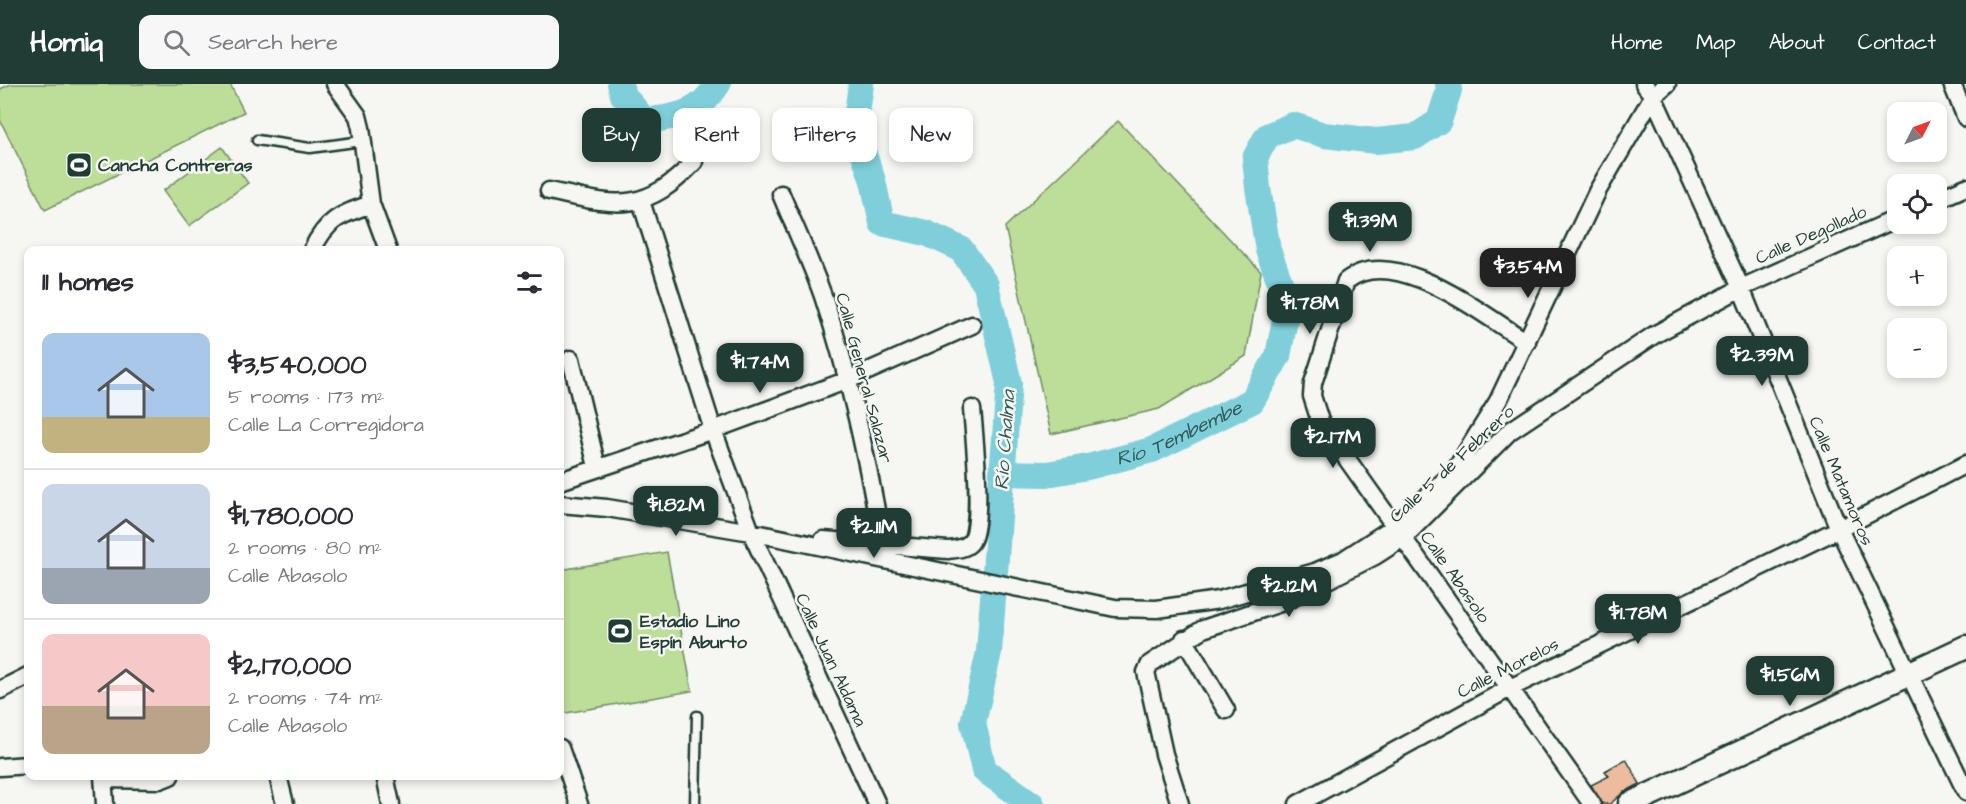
<!DOCTYPE html>
<html lang="en">
<head>
<meta charset="utf-8">
<style>
  :root { --surface:#fff; --page:#f7f7f7; --text:#2b2b33; --muted:#7c7c81; --line:#e1e1e2; --accent:#1f3d34 }
  body { margin:0; font-family:"Architects Daughter",sans-serif; background:var(--page); color:var(--text); height:100vh; display:flex; flex-direction:column; font-size:22px; white-space:nowrap }
  * { box-sizing:border-box; margin:0 }
  p { font-size:20px; color:var(--muted) }
  .icon { flex:none; width:33px; height:33px; fill:none; stroke:currentColor; stroke-width:2; stroke-linecap:round; stroke-linejoin:round }
  .map { position:relative; flex:1; overflow:hidden }
  .panel { position:absolute; left:24px; top:162px; width:540px; height:534px; display:flex; flex-direction:column; background:var(--surface); border-radius:12px; box-shadow:0 3px 9px #0003 }
  .panel>* { flex:none }
  .guide { position:absolute; left:582px; top:24px; width:570px; height:54px; display:flex; gap:12px }
  .needle { width:39px; rotate:48deg }
  .buttons { position:absolute; left:1887px; top:18px; display:grid; gap:12px }
  .buttons a { display:grid; place-items:center; width:60px; height:60px; border-radius:12px; background:var(--surface); box-shadow:0 3px 9px #0003; font-size:30px }
  .price { position:absolute; translate:-50% -51px; padding:0 14px; border-radius:12px; background:var(--accent); color:#fff; font-size:20px; line-height:39px; filter:drop-shadow(0 2px 3px #0008) }
  .price::after { content:''; position:absolute; left:50%; top:36px; width:18px; height:14px; margin-left:-9px; background:inherit; clip-path:polygon(0 0,100% 0,50% 100%) }
  .price.selected { background:#222; color:#fff }
  ul { padding:0; list-style:none }
  li { display:flex; align-items:center; gap:18px; height:150px; padding:0 18px }
  li+li { border-top:2px solid var(--line) }
  li span { display:grid; place-items:center; flex:none; width:168px; height:120px; border-radius:12px; color:#555 }
  li>.icon { margin-inline-start:auto }
  span .icon { width:72px; height:72px; fill:#fffc; stroke-width:1 }
  li b { font-size:26px }
  h2 { display:flex; justify-content:space-between; align-items:center; height:72px; padding:0 18px; font-size:26px }
  .pill { padding:0 21px; border-radius:12px; background:var(--surface); box-shadow:0 3px 9px #0003; font-size:21px; line-height:54px }
  .pill.selected { background:var(--accent); color:#fff }
  header { display:flex; align-items:center; gap:36px; box-sizing:border-box; height:84px; padding:0 30px; background:var(--accent); color:#fff }
  header strong { font-size:28px }
  nav { display:flex; gap:33px; margin-inline-start:auto; font-size:21px }
  .search { width:420px; height:54px; background:var(--page); display:flex; align-items:center; gap:15px; box-sizing:border-box; padding:0 21px; border-radius:12px; color:var(--muted); font-size:22px }
  .map>svg:first-child { display:block }
</style>
</head>
<body>
<header>
<strong>Homiq</strong>
<div class="search"><svg class="icon" aria-label="search" viewBox="0 0 24 24"><circle cx="10" cy="10" r="6"/><path d="M15 15l6 6"/></svg>Search here</div>
<nav><a>Home</a><a>Map</a><a>About</a><a>Contact</a></nav>
</header>
<div class="map">
<svg width="1966" height="720" viewBox="0 0 1966 720">
  <rect width="100%" height="100%" fill="#f6f6f2"/>
  <filter id="ink" filterUnits="userSpaceOnUse"><feTurbulence type="fractalNoise" baseFrequency=".0167" numOctaves="2"/><feDisplacementMap in="SourceGraphic" scale="12" xChannelSelector="R" yChannelSelector="G"/><feConvolveMatrix kernelMatrix="1 2 1 2 8 2 1 2 1" color-interpolation-filters="sRGB"/></filter>
  <g filter="url(#ink)">
    <!-- pitch -->
    <path fill="#bcde98" stroke="#6e8e66" stroke-width="1.5" d="M11 0H230L244 28 45 126 0 36V5Z
      M1118 37 1261 188 1246 272 1159 325 1051 350 1005 143Z
      M222 63 248 99 189 142 163 107Z
      M667 468 692 607 560 630V486Z"/>
    <g fill="none" stroke-linecap="round" stroke-linejoin="round">
      <!-- river -->
      <g stroke="#7fcfda" stroke-width="26">
        <path d="M620 0 623 11 645 37C679 32 698 31 718 0"/>
        <path d="M861 0 855 44 873 97 882 139 926 149 961 165 986 201 1009 299 989 568 973 639 984 686 1032 720"/>
        <path id="s1" d="M1002 389 1047 390 1088 383 1152 366 1252 317 1278 272 1288 220 1268 166 1258 104 1255 74 1267 52 1293 41 1324 51 1376 57 1415 53 1439 37 1449 6 1448 0"/>
      </g>
    </g>
    <!-- building -->
    <path fill="#edbb9e" stroke="#1f3d34" stroke-width="1.5" d="M1626 675 1640 700 1624 708 1610 720H1602L1591 701 1609 692 1605 687Z"/>
    <g fill="none" stroke-linecap="round" stroke-linejoin="round">
      <defs>
        <path id="lane" d="M257 56 310 64 362 57
          M695 720 697 632"/>
        <path id="street" d="M335 0 358 32 361 44 371 120 388 166
          M1644 0 1653 12 1741 204 1839 445 1966 708
          M1952 0 1966 34
          M549 107C615 121 643 132 694 78
          M781 110C795 144 811 178 823 212 850 293 867 375 882 458
          M1936 116 1966 103
          M641 117 713 346 751 448 877 720
          M312 166C327 135 340 131 371 120
          M1527 258C1484 232 1394 158 1346 197L1313 299 1312 312 1320 337 1592 720
          M571 275 597 383
          M560 397 713 346 848 296 972 241
          M560 420 607 424 751 448 1115 524 1157 525 1219 516 1315 488 1343 476 1395 442 1454 388 1498 317 1598 106 1653 12 1667 0
          M823 456 948 466C956 465 964 465 970 459 984 445 974 347 972 325
          M1184 555 1226 626
          M0 606 28 592
          M560 664 579 720
          M0 683 28 681
          M103 692 105 720
          M278 692 285 720
          M385 692 391 720
          M104 695 160 696 170 692
          M1180 720 1164 670 1146 588 1150 580 1203 545 1286 517 1375 472 1403 454 1510 347 1654 251 1741 204 1898 134
          M1298 720 1510 604 1839 445 1966 380"/>
        <path id="secondary" d="M1630 720 1966 563"/>
      </defs>
      <!-- lane casing -->
      <use href="#lane" stroke="#1f3d34" stroke-width="13"/>
      <!-- street casing -->
      <use href="#street" stroke="#1f3d34" stroke-width="21"/>
      <!-- secondary casing -->
      <use href="#secondary" stroke="#1f3d34" stroke-width="27"/>
      <!-- lane -->
      <use href="#lane" stroke="#f6f6f2" stroke-width="8"/>
      <!-- street -->
      <use href="#street" stroke="#f6f6f2" stroke-width="16"/>
      <!-- secondary -->
      <use href="#secondary" stroke="#f6f6f2" stroke-width="22"/>
    </g>
  </g>
  <!-- icons -->
  <defs>
    <symbol id="stadium-square" viewBox="-11 -11 22 22"><rect x="-9" y="-9" width="18" height="18" rx="4" fill="#1f3d34" stroke="#f6f6f2"/><path d="M0-5a6.5 5 0 1 0 0 10a6.5 5 0 1 0 0-10ZM-3.5-1.8h7v3.6h-7Z" fill="#fff"/></symbol>
  </defs>
  <g fill-rule="evenodd">
    <use href="#stadium-square" x="64" y="66" width="30" height="30"/>
    <use href="#stadium-square" x="605" y="532" width="30" height="30"/>
  </g>
  <g text-anchor="middle" dominant-baseline="central" stroke-width="5" stroke-linejoin="round" paint-order="stroke">
    <!-- poi labels -->
    <g font-size="18" font-weight="bold" fill="#1f3d34" stroke="#f6f6f2" text-anchor="start">
      <text x="98" y="81">Cancha Contreras</text>
      <text x="640" y="537">Estadio Lino<tspan x="640" dy="21">Espín Aburto</tspan></text>
    </g>
    <!-- street labels -->
    <g font-size="18" fill="#1f3d34" stroke="#f6f6f2">
      <text transform="translate(1811 151) rotate(-24)">Calle Degollado</text>
      <text transform="translate(864 294) rotate(75)">Calle General Salazar</text>
      <text transform="translate(1452 380) rotate(-43)">Calle 5 de Febrero</text>
      <text transform="translate(1841 397) rotate(67)">Calle Matamoros</text>
      <text transform="translate(1455 493) rotate(55)">Calle Abasolo</text>
      <text transform="translate(831 576) rotate(65)">Calle Juan Aldama</text>
      <text transform="translate(1508 584) rotate(-27)">Calle Morelos</text>
    </g>
    <!-- water labels -->
    <g font-size="20" font-style="italic" fill="#325a55" stroke="#f6f6f2">
      <text stroke="none"><textPath href="#s1" startOffset="184">Río Tembembe</textPath></text>
      <text transform="translate(1005 356) rotate(-86)">Río Chalma</text>
    </g>
  </g>
</svg>
<div class="buttons">
<a><svg class="needle" viewBox="-14 -14 28 28"><path d="M0-13l5 13h-10z" fill="#e53935"/><path d="M0 13l5-13h-10z" fill="#7c7c81"/></svg></a>
<a><svg class="icon" aria-label="locate" viewBox="0 0 24 24"><circle cx="12" cy="12" r="6"/><path d="M12 2v4M12 18v4M2 12h4M18 12h4"/></svg></a>
<a>+</a>
<a>−</a>
</div>
<b class="price" style="left:1370px;top:169px">$1.39M</b>
<b class="price selected" style="left:1528px;top:215px">$3.54M</b>
<b class="price" style="left:1310px;top:251px">$1.78M</b>
<b class="price" style="left:1762px;top:303px">$2.39M</b>
<b class="price" style="left:760px;top:310px">$1.74M</b>
<b class="price" style="left:1333px;top:385px">$2.17M</b>
<b class="price" style="left:676px;top:453px">$1.82M</b>
<b class="price" style="left:874px;top:475px">$2.11M</b>
<b class="price" style="left:1289px;top:534px">$2.12M</b>
<b class="price" style="left:1638px;top:561px">$1.78M</b>
<b class="price" style="left:1790px;top:623px">$1.56M</b>
<div class="guide">
<a class="pill selected">Buy</a>
<a class="pill">Rent</a>
<a class="pill">Filters</a>
<a class="pill">New</a>
</div>
<section class="panel">
<h2>11 homes<svg class="icon" aria-label="filters" viewBox="0 0 24 24"><path d="M4 7h16M4 17h16"/><circle cx="9" cy="7" r="2"/><circle cx="15" cy="17" r="2"/></svg></h2>
<ul>
<li><span style="background:linear-gradient(#a9c7e8 70%,#c2b280 0)"><svg class="icon" aria-label="home" viewBox="0 0 24 24"><path d="M3 11l9-7 9 7M6 9v11h12V9"/></svg></span><div><b>$3,540,000</b><p>5 rooms · 173 m²</p><p>Calle La Corregidora</p></div></li>
<li><span style="background:linear-gradient(#c9d6e8 70%,#9aa5b1 0)"><svg class="icon" aria-label="home" viewBox="0 0 24 24"><path d="M3 11l9-7 9 7M6 9v11h12V9"/></svg></span><div><b>$1,780,000</b><p>2 rooms · 80 m²</p><p>Calle Abasolo</p></div></li>
<li><span style="background:linear-gradient(#f6c9c9 60%,#b9a48a 0)"><svg class="icon" aria-label="home" viewBox="0 0 24 24"><path d="M3 11l9-7 9 7M6 9v11h12V9"/></svg></span><div><b>$2,170,000</b><p>2 rooms · 74 m²</p><p>Calle Abasolo</p></div></li>
</ul>
</section>
</div>
</body>
</html>
